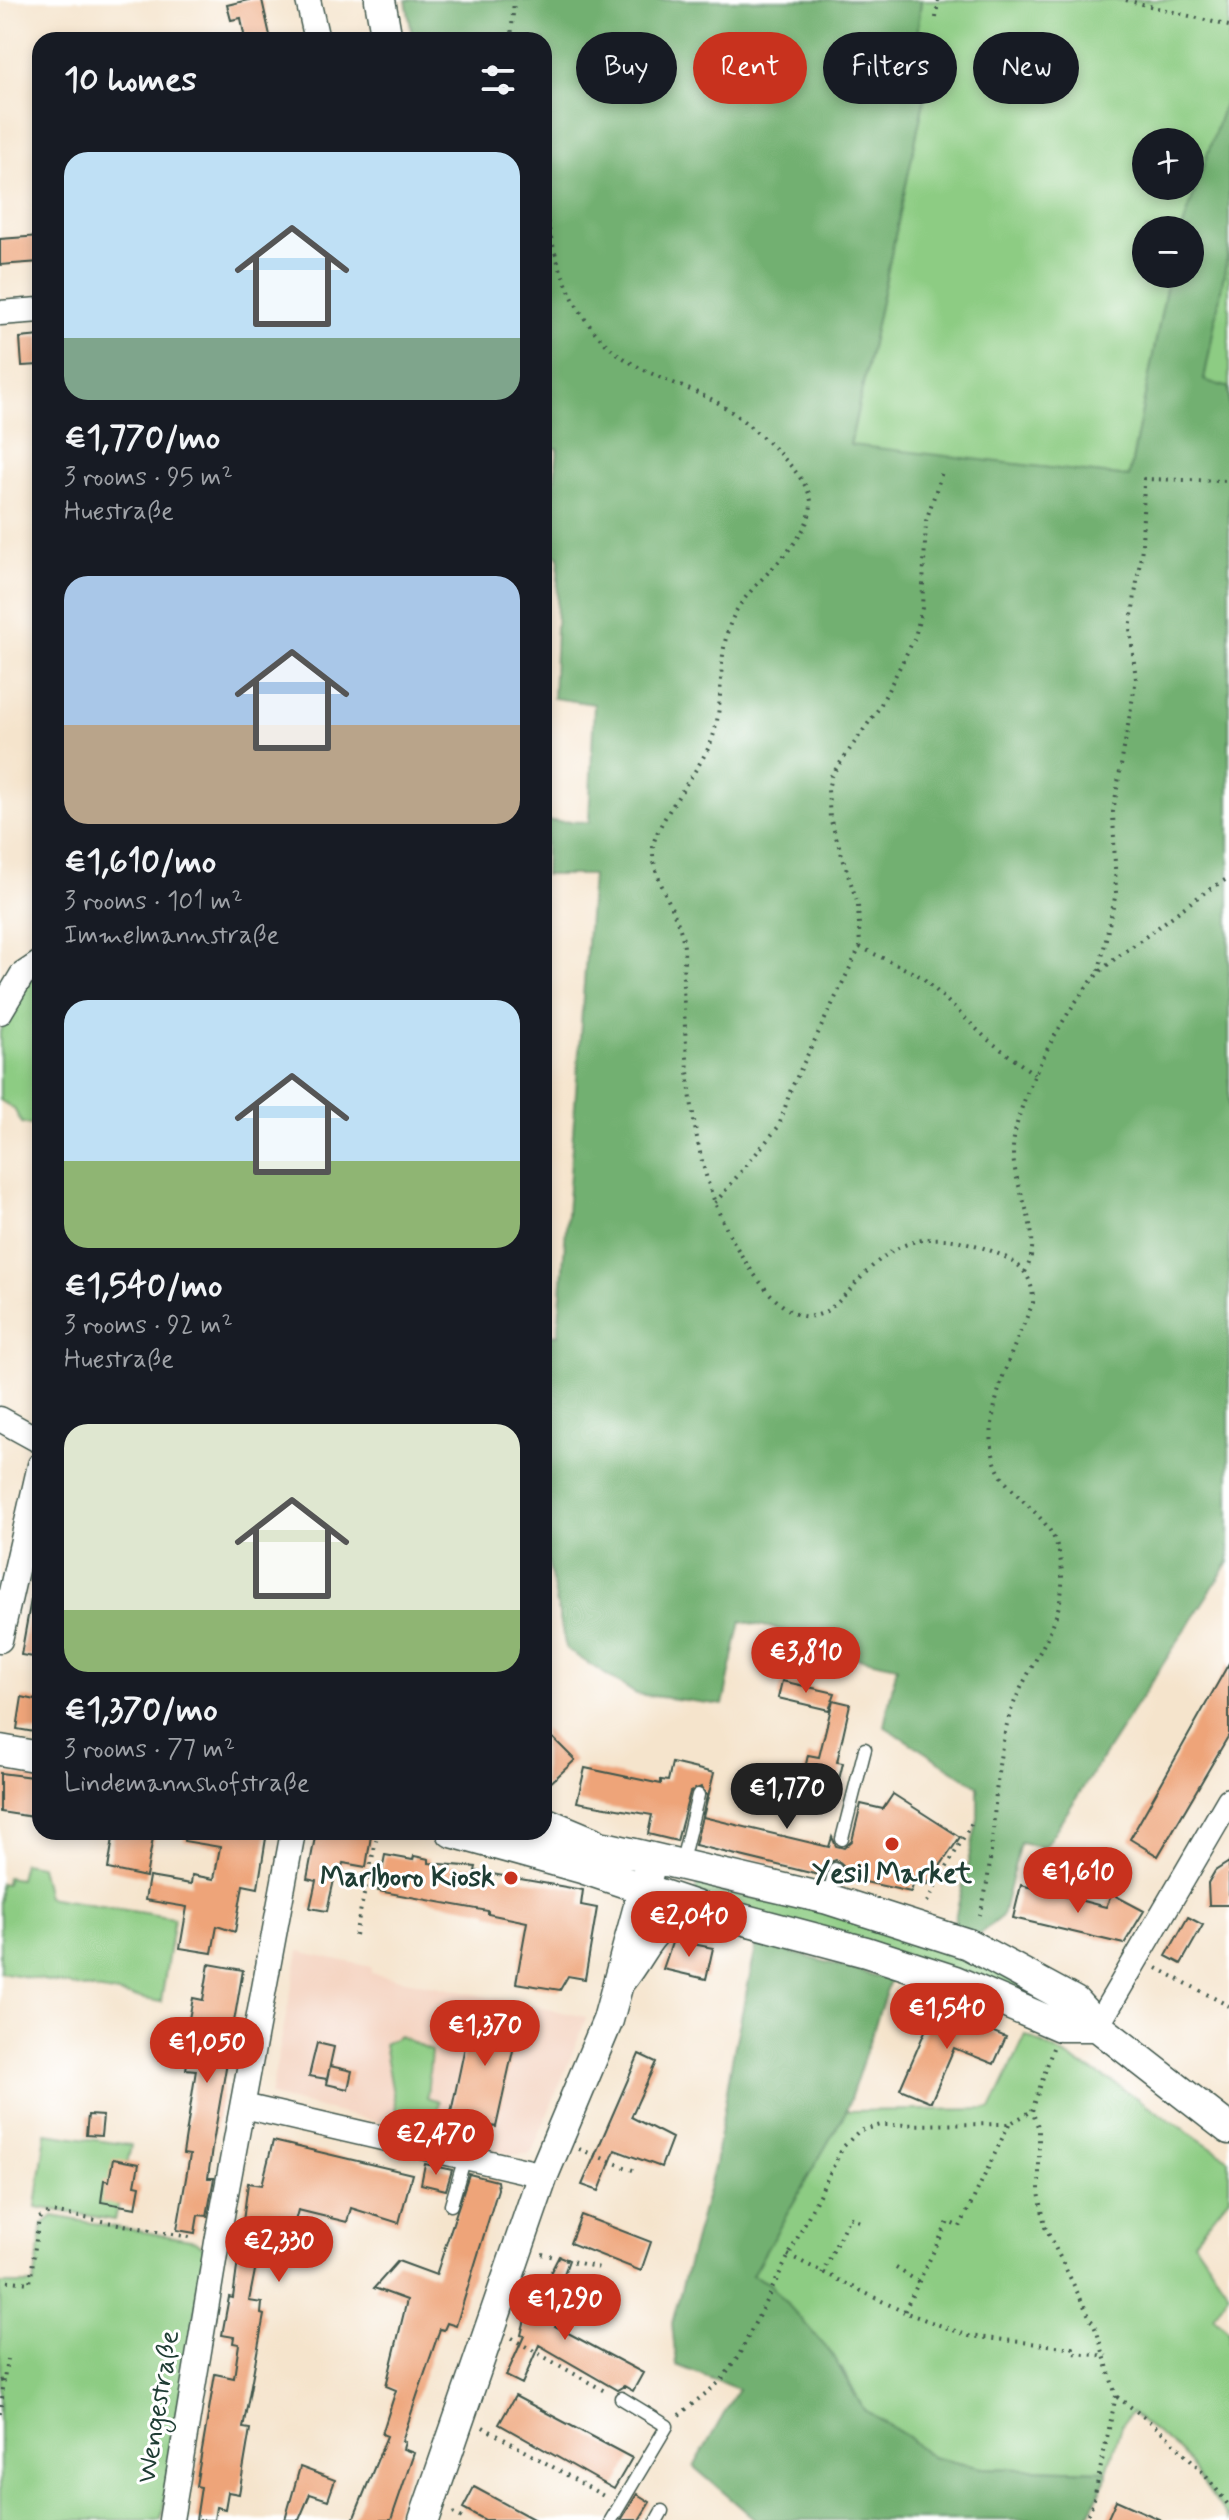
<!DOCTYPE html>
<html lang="en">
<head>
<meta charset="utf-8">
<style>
  :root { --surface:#171b24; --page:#20242c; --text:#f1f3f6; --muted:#9ea1a6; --accent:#c8321e }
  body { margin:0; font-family:Mynerve,sans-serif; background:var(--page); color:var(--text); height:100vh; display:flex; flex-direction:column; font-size:30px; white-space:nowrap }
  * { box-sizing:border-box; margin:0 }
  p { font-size:26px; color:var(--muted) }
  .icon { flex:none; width:44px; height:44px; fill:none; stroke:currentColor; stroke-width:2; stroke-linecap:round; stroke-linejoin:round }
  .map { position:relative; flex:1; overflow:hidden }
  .details { position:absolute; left:32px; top:32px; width:520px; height:1808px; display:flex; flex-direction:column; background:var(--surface); border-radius:24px; box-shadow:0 4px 12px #0003 }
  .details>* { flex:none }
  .guide { position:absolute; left:576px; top:32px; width:532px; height:72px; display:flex; gap:16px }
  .controls { position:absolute; left:1132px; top:128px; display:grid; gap:16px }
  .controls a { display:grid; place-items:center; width:72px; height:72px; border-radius:50%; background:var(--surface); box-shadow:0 4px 12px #0003; font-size:40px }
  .price { position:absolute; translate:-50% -68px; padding:0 18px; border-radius:28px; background:var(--accent); color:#fff; font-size:26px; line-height:52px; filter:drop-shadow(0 2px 4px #0008) }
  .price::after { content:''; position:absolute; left:50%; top:48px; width:24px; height:18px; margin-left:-12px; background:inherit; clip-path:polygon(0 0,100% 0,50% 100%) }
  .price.active { background:#222; color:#fff }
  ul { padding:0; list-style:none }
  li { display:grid; align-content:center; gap:16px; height:424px; padding:0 32px }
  li span { display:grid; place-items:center; height:248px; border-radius:24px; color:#555 }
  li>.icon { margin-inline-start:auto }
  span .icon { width:144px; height:144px; fill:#fffc; stroke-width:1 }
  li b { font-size:34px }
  h2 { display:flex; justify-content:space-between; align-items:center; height:96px; padding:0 32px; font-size:34px }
  .chip { padding:0 28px; border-radius:36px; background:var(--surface); box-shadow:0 4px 12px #0003; font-size:28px; line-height:72px }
  .chip.active { background:var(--accent); color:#fff }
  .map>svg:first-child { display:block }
</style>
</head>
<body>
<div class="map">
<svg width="1229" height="2520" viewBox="0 0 1229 2520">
  <rect width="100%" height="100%" fill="#fff"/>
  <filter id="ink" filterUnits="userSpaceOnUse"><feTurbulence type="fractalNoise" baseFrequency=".0125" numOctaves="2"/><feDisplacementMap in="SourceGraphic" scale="16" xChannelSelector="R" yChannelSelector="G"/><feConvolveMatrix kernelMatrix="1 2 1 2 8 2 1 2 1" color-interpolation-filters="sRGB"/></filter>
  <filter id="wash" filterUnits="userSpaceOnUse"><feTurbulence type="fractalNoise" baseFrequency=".006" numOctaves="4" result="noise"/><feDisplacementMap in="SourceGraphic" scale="32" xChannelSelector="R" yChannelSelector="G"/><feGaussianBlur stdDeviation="1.8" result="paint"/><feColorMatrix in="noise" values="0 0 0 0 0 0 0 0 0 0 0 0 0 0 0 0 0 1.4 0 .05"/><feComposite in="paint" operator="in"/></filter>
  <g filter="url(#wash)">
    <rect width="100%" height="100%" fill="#f5e4cc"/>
    <!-- built -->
    <path fill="#f4d3c0" d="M299 1951 371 1967V1973L587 2017 533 2150 528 2154 512 2155 270 2096Z"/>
    <!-- green -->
    <path fill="#8dcc83" stroke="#56845c" stroke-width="2" fill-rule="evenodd" d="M921 0H1229V90L1182 230H1146V274H1169L1129 477 850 446 932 64 915 54ZM1146 142H1190V186H1146Z
      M1229 247V388L1204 381Z
      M40 970V1127L22 1123 14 1109 0 1100V1031L30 978Z
      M23 1863 40 1866 47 1897 174 1918 161 2002 0 1972V1883L6 1884 7 1877 19 1879Z
      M697 1885 771 1902 842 1913 967 1955 1065 2011 695 1895Z
      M1026 2035 1111 2081 1229 2159V2197L1194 2241 1229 2293 1213 2317 1229 2331V2520L1181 2452 1131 2413 1121 2426 1107 2471 981 2468 931 2457 908 2437 864 2410 842 2369 751 2275 846 2111 991 2109Z
      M399 2036 431 2051 427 2097 439 2101 434 2127 397 2116 384 2044Z
      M46 2133 131 2145 115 2220 36 2207Z
      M53 2216 196 2241 206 2249 161 2520H0V2284H34L43 2224Z"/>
    <!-- forest -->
    <path fill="#72b071" stroke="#487652" stroke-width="2" d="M406 0H921L915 54 932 64 850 445 1129 477 1169 274H1190V230H1182L1229 90V247L1204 380 1229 388V1562L1044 1848 1020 1843 1002 1916 978 1935 953 1927 978 1819V1786L884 1726 897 1666 844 1655V1644L741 1621 723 1705 636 1694 566 1649 544 1542V1333L558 1335 592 875H545L546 821 589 822 594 704 553 698 559 556 546 553 558 448H544V40H413Z
      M757 1943 890 1980 846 2111 752 2275 769 2283 831 2353 864 2410 908 2437 931 2457 981 2468 1107 2471 1106 2480 1086 2520H756L694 2467 738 2389 676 2365 672 2323 715 2164 732 2059Z"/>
    <g id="blocks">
      <!-- building -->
      <path fill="#eea479" d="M248 0H262L271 40H245L241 18 231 20 227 5Z
        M40 236V262L0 265V239Z
        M40 336V365L22 366 20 338Z
        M32 1594 40 1595V1658L21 1655Z
        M1229 1663V1735L1158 1856 1130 1839Z
        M782 1681 835 1693 829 1710 778 1698Z
        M22 1697 40 1701V1733L17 1729Z
        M833 1700 850 1704 837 1762 843 1763 833 1804 799 1796 808 1755 819 1757Z
        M544 1729 575 1760 544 1789Z
        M672 1763 714 1773 703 1817 829 1847 832 1837 836 1846 844 1848 852 1841 861 1804 883 1809 893 1794 960 1837 927 1885 916 1875 911 1892 842 1877 843 1866 836 1860 828 1863 823 1876 695 1845 707 1796 701 1787 690 1792 677 1841 648 1834 652 1815 577 1802 585 1768 661 1784V1780L668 1781Z
        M0 1773 40 1778V1818L0 1812Z
        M114 1832H154L146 1877 108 1869Z
        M184 1832H267L258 1888 243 1885 235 1932 217 1926 212 1953 180 1948 187 1907 145 1900 149 1877 191 1884 192 1875 214 1879 220 1847 184 1841Z
        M316 1832 371 1836 366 1867 343 1863 341 1871H336L327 1911 310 1908 316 1881 307 1879Z
        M385 1855 413 1860 414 1856 429 1859V1863L476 1867 475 1871 583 1890 581 1905 597 1908 585 1979 568 1976 560 1990 516 1983 527 1922 488 1914V1911L378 1891Z
        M1229 1862V1905H1209L1208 1883 1215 1871Z
        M1021 1885 1106 1907 1112 1894 1144 1911 1124 1944 1013 1918Z
        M1188 1917 1203 1925 1181 1964 1166 1956Z
        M673 1940 713 1948 706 1979 663 1969Z
        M209 1964 243 1970 212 2148 208 2178H214L207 2216 198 2215 195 2233 177 2230 190 2155 183 2154 196 2070 186 2069 195 2020 189 2019 193 1998 203 2000Z
        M935 2008 1006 2037 994 2064 954 2048 931 2102 900 2089Z
        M473 2009 520 2019 496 2127 450 2117Z
        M317 2043 334 2047 327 2079 309 2076Z
        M639 2054 656 2062 631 2117 672 2138 661 2167 615 2150 599 2191 582 2185Z
        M330 2066 352 2071 348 2089 326 2084Z
        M88 2115 103 2116 101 2136 86 2135Z
        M273 2141 412 2174 399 2223 351 2208 347 2222 298 2210 288 2247 261 2240 249 2301 262 2303 261 2314 264 2315 243 2428 250 2429 239 2494 228 2492 225 2509 216 2507 214 2520H196L201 2487 196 2486 215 2374 234 2378 239 2344 233 2343 234 2337 222 2335 229 2297 233 2298 248 2183 262 2185Z
        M113 2159 139 2164 135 2185 140 2186 136 2208 101 2202 104 2180 109 2181Z
        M425 2164 452 2170 446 2190 421 2184Z
        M469 2174 497 2181 498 2189 456 2326 447 2323 444 2330 440 2329 417 2396 402 2441 405 2442 403 2449 414 2453 391 2520H353L387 2436 382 2434 396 2390 386 2386 407 2300 374 2288 398 2261 436 2275Z
        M581 2215 651 2242 641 2271 570 2243Z
        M559 2256 569 2260 551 2310 561 2315 555 2326 643 2373 633 2391 624 2386 617 2390 539 2345 522 2384 506 2376 524 2336 521 2335 524 2323Z
        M515 2396 632 2458 614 2489 499 2424Z
        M300 2467 335 2480 328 2500 310 2494 299 2520H285Z
        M474 2487 535 2520H485L463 2508Z
        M637 2494 650 2502 639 2520H621Z
        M1116 2500 1161 2520H1107Z"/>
    </g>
  </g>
  <g filter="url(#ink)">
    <use href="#blocks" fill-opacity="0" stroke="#3f564b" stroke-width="2"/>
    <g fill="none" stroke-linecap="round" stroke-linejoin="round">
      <defs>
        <path id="service" d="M842 1839 865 1749
          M681 1865 698 1795
          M828 1899 835 1869
          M451 2205 465 2157
          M611 2520 667 2426 621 2398
          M657 2520 662 2511"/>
        <path id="minor" d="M308 0 317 40
          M0 313 40 310
          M0 1012 22 975 40 963
          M0 1419 40 1441
          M0 1640 40 1465
          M622 1983C655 1941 646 1928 704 1909
          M1097 2026 1229 1800
          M243 2106 543 2175
          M171 2520 217 2242 293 1832"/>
        <path id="tertiary" d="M380 0 387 40
          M0 1750 40 1757
          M544 1822 592 1842
          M452 1832 582 1868 704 1909 866 1952 955 1981 1060 2026H1097
          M520 1850 605 1847 828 1899 968 1944 1075 2002 1097 2026 1229 2129
          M424 2520 543 2175 608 2020 652 1858"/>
      </defs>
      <!-- service casing -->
      <use href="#service" stroke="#3f564b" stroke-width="15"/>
      <!-- minor casing -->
      <use href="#minor" stroke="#3f564b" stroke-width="27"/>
      <!-- tertiary casing -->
      <use href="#tertiary" stroke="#3f564b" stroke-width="33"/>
      <!-- path -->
      <path stroke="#3f564b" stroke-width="4" stroke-dasharray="2 6" stroke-linecap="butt" d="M1126 0 1229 26
        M936 18 938 0
        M511 40 514 0
        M544 206C554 256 568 307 606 344 637 373 676 382 713 400 738 413 811 474 811 503 810 545 751 580 734 615 714 656 727 702 711 742 700 770 654 824 653 848 651 875 677 911 683 940 686 956 682 972 683 988 687 1069 690 1153 725 1226 738 1252 772 1310 803 1316 858 1325 869 1190 1007 1258 1027 1268 1033 1283 1033 1303 1013 1350 966 1441 1009 1486 1039 1519 1060 1527 1062 1576 1065 1626 1023 1671 1009 1717 990 1781 998 1850 980 1915
        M860 947 922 977 987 1039 1034 1074
        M1099 971 1116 893 1113 812 1136 679 1130 629 1142 548 1144 479 1229 481
        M715 1203 779 1126 791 1089 860 947 858 905 830 818 828 790 831 776 879 708 915 637 922 608 926 521 943 469
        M1025 1272C1047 1233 1012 1191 1013 1149 1014 1102 1067 1003 1101 971 1115 957 1134 946 1149 934 1175 915 1200 893 1229 878
        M927 1902 974 1819
        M355 1935 378 1832
        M1157 1968 1229 2006
        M1053 2048 1032 2111 1039 2129V2192L1045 2227 1097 2332 1116 2396 1093 2503 1085 2520
        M1009 2124 960 2227 948 2222 904 2312 969 2336 1073 2348V2353L1107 2356
        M579 2149 635 2171
        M542 2254 604 2269
        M788 2255 904 2312
        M896 2268 919 2282
        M822 2274 849 2217 862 2223
        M0 2280 30 2283 39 2218 52 2212 195 2238
        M511 2338 608 2393
        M0 2381 4 2380 7 2359
        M1117 2397C1162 2429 1197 2461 1229 2506
        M0 2414 4 2380
        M679 2415 721 2381 738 2357 843 2147 859 2131 881 2125 1009 2124 1032 2111
        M483 2427 607 2498
        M453 2513 466 2520"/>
      <!-- service -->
      <use href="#service" stroke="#fff" stroke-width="12"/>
      <!-- minor -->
      <use href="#minor" stroke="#fff" stroke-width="24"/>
      <!-- tertiary -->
      <use href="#tertiary" stroke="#fff" stroke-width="30"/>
    </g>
  </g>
  <!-- markers -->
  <g fill="#c8321e" stroke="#fff" stroke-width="3">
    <circle cx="892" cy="1844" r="8"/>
    <circle cx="511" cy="1878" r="8"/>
  </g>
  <g text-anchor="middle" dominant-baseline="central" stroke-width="6" stroke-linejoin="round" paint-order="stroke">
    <!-- poi labels -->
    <g font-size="28" font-weight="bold" fill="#1f3d34" stroke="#fff">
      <text x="892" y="1874">Yesil Market</text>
      <text x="495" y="1878" text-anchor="end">Marlboro Kiosk</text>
    </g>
    <!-- street labels -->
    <g font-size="28" fill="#1f3d34" stroke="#fff">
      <text transform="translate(159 2407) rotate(-81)">Wengestraße</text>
    </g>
  </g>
</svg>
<div class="controls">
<a>+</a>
<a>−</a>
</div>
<b class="price" style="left:806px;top:1695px">€3,810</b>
<b class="price active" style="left:787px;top:1831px">€1,770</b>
<b class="price" style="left:1078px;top:1915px">€1,610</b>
<b class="price" style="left:689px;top:1959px">€2,040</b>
<b class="price" style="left:947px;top:2051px">€1,540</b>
<b class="price" style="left:485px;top:2068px">€1,370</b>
<b class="price" style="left:207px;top:2085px">€1,050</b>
<b class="price" style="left:436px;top:2177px">€2,470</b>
<b class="price" style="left:279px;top:2284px">€2,330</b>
<b class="price" style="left:565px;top:2342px">€1,290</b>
<div class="guide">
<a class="chip">Buy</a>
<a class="chip active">Rent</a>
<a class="chip">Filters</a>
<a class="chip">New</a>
</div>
<section class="details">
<h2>10 homes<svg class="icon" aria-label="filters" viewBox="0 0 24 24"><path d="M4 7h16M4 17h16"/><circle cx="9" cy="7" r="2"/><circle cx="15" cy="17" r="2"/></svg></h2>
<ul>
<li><span style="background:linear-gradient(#bfe0f5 75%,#7fa58c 0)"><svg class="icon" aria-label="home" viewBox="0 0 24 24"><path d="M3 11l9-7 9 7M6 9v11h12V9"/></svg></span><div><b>€1,770/mo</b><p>3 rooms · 95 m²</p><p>Huestraße</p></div></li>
<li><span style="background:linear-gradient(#a9c7e8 60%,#b9a48a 0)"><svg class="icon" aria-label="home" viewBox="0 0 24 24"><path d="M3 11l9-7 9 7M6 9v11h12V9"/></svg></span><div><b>€1,610/mo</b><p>3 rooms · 101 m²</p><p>Immelmannstraße</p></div></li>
<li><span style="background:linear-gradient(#bfe0f5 65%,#8fb573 0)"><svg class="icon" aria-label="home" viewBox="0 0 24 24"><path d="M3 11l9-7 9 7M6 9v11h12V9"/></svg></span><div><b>€1,540/mo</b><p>3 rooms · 92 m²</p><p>Huestraße</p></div></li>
<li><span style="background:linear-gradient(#dfe7d0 75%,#8fb573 0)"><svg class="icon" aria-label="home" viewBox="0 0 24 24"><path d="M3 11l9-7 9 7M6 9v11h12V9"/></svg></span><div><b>€1,370/mo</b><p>3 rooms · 77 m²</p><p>Lindemannshofstraße</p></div></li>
</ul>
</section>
</div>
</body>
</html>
